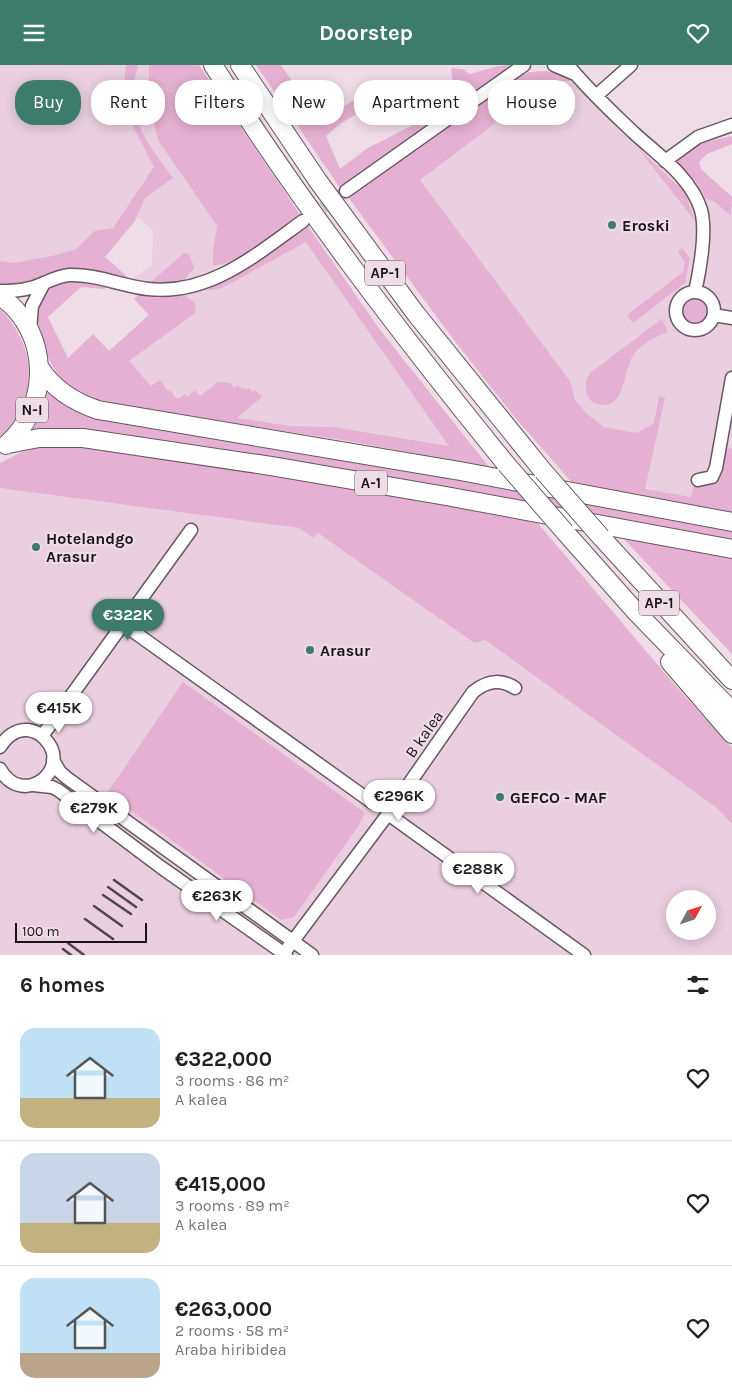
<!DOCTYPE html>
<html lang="en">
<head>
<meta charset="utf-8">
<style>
  :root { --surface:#fff; --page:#f6f6f6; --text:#202124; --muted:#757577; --line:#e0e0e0; --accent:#3d7c6a }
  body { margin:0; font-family:Karla,sans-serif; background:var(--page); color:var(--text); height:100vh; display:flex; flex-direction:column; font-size:19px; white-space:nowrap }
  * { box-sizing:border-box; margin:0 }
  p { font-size:16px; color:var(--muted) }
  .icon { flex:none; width:28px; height:28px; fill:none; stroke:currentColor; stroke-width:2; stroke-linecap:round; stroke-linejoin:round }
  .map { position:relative; height:890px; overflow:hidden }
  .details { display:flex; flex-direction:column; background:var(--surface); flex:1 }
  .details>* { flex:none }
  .banner { position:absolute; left:15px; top:15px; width:702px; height:45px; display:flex; gap:10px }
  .needle { width:32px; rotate:50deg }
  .fabs { position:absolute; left:666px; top:825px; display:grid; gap:10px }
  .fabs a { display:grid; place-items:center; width:50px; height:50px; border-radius:50%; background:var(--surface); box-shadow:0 2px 12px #0003; font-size:25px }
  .scale { position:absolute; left:15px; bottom:12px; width:132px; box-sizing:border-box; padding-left:5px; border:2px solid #191317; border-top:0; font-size:14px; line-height:18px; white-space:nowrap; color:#191317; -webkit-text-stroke:4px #eedce7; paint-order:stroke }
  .price { position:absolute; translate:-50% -42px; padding:0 11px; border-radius:18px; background:#fff; color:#222; font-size:16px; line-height:32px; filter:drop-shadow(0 1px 2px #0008) }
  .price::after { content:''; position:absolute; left:50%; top:30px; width:15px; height:11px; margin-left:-8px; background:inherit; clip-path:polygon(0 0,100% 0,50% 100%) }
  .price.selected { background:var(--accent); color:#fff }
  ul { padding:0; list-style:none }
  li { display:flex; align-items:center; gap:15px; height:125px; padding:0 20px }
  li+li { border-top:1px solid var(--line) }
  li span { display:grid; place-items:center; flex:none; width:140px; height:100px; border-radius:15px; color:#555 }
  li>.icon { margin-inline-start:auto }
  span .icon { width:60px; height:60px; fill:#fffc; stroke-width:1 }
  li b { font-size:21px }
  h2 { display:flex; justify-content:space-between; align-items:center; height:60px; padding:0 20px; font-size:21px }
  .pill { padding:0 18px; border-radius:20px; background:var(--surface); box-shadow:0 2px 12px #0003; font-size:18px; line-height:45px }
  .pill.selected { background:var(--accent); color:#fff }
  header { display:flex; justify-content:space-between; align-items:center; height:65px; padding:0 20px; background:var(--accent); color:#fff; font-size:22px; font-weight:700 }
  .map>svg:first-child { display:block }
</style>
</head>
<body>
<header><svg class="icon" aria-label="menu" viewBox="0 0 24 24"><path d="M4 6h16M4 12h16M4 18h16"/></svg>Doorstep<svg class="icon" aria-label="heart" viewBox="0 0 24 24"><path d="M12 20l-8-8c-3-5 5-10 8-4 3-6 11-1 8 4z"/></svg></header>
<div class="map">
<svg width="732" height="890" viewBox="0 0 732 890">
  <rect width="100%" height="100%" fill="#eedce7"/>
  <!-- built -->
  <path fill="#e9cfdf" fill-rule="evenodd" d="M0 0H126L124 18 128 52 154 102 113 163 94 166 76 184 56 190 15 198 0 196Z
    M138 0H149L148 33 158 75 217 161 213 185V200L218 202 184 218 187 211 152 219 131 215 152 200 153 166 137 151 145 133 173 113 148 77 136 54 133 31Z
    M555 16H571L637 82 646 73 677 102 680 100 696 117 706 134 715 137 732 151V384L726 382 717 413 711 420 691 432 645 424 659 332 654 358 636 368 604 362 586 348 575 335 570 316 420 115 543 22ZM640 85 677 118 694 154Z
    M306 176 450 381 333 362 291 361 236 353 261 332 255 325 252 327 234 323 200 332 176 333 171 326 168 327 151 321 129 296 194 249 193 236 184 230 208 222 222 223Z
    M0 423 299 463 313 473 318 468 473 578 484 575 717 743 732 759V890H0ZM675 834H708V866H675Z"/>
  <!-- green -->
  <path fill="#e5b0d1" d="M126 0H138C136 10 133 21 133 31 133 62 156 89 173 113L145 133 135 156 105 192 131 215C109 211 81 201 58 206 37 210 23 229 0 220V196L15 198 56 190 76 184 94 166 113 163 154 102 128 52 124 18Z
    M149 0H199L301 151C284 162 230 205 213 200V185L217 161 158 75 148 33Z
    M256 0H281L317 53 330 49 358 33 384 22 389 29 340 59 326 71 340 104 368 83 421 56 455 34 451 3 463 4 469 9C484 6 496 0 510 0L508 3 340 123Z
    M546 6 560 9 571 16H555L543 22 420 115 570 316 575 335 586 348 604 362 636 368 654 358 659 331 665 333 645 424 691 432 694 421 711 420 717 413 726 382 732 384V449L573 419 513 350 454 275 348 132 482 39 517 12 530 7Z
    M732 71V79L707 89 699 97 701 104 732 132 731 151 715 137 706 134 696 117 677 97 679 93 700 78Z
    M637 82 685 127 695 156Z
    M307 160 380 265 489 402 348 376 114 340C99 336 80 332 68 321 54 308 47 291 42 274 37 255 32 239 48 225 53 221 60 217 65 216 79 214 94 219 107 222L104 224 81 222 48 252 68 293 93 269 109 286 149 250 134 234 138 230 158 233 184 230 193 236 196 241 194 249 129 296 151 321 160 315 168 326 170 325 176 333H180L185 329 187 332 195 325 200 331 218 317 230 318 234 323 238 320 242 324 244 323 247 325 249 323 252 327 255 325 262 332 237 353 291 361 333 362 449 381 306 177 222 223 210 225 208 222Z
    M682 183 690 193 685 218 633 258 627 250 683 207 685 197 678 187Z
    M184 188 189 189 194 203 187 211 184 218 152 219 151 217Z
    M681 246a15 15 0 1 1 30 0a15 15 0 1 1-30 0Z
    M0 244C38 283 39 333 0 372Z
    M662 254 668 267C655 272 640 279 632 292 623 307 625 352 592 337 584 328 584 318 590 308Z
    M48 326 67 341 175 364 732 463V478L76 365 33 364 44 341Z
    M34 381H85L357 423 536 456 673 618 732 683V759L717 743 485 575 474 578 318 468 313 473 299 463 0 423V398Z
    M621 471 732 493V589Z
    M183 617 365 748 357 763 294 852 281 855 107 728Z"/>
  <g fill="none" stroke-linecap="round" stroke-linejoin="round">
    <!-- minor-tunnel -->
    <path stroke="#cebec8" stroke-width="12" stroke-dasharray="12 6" stroke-linecap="butt" d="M308 153 346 126"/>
    <defs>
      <path id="minor" d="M554 0 575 9
        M568 0C588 25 611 46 634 68 658 90 691 112 701 145 707 167 700 204 695 227
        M596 31 631 0
        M665 96 698 72 732 60
        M346 126 524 0
        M0 226C16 226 30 225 44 218 53 214 60 211 69 210 96 209 122 221 148 224 209 231 257 189 303 156
        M676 246a19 19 0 1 1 38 0a19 19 0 1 1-38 0Z
        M714 250 732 253
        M30 265 32 241 44 218
        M698 415 712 412 716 403 732 313
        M123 559 373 738
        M42 671 191 465
        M0 682C6 672 16 664 28 665 35 666 41 669 45 674 74 704 22 744 0 704
        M53 695 60 707 67 713 312 890
        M33 720 52 722 58 725 162 803 286 890
        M388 749 584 890
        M284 888 388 749 473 627C487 616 500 613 515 623"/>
      <path id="highway" d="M213 0C301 139 402 271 506 399
        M240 0 318 116 416 249 543 406
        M0 231C51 266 51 341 6 380
        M40 303C54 325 74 337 98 345L460 406 732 457
        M8 379 39 373H83L271 401 446 431 732 484
        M565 467 636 547 732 646
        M601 472 732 615
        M670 597 732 669"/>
    </defs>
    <!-- minor casing -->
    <use href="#minor" stroke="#675861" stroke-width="15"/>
    <!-- highway casing -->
    <use href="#highway" stroke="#675861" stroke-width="20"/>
    <!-- minor -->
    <use href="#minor" stroke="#fff" stroke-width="12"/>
    <!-- highway -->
    <use href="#highway" stroke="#fff" stroke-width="18"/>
    <!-- rail -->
    <path stroke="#4f464c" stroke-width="2.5" d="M114 815 142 835
      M108 822 136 842
      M103 830 131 849
      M94 841 122 861
      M85 854 113 874
      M68 878 84 890
      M63 884 71 890"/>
    <defs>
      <path id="highway-bridge" d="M506 399 565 467
        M543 406 601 472"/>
    </defs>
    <!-- highway-bridge casing -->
    <use href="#highway-bridge" stroke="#675861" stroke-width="20" stroke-linecap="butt"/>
    <!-- highway-bridge -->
    <use href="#highway-bridge" stroke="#fff" stroke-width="18"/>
  </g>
  <!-- markers -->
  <g fill="#3d7c6a" stroke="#eedce7" stroke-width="2">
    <circle cx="612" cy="160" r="5"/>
    <circle cx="36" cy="482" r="5"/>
    <circle cx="310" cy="585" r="5"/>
    <circle cx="500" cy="732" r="5"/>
  </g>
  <g text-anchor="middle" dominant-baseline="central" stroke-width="4.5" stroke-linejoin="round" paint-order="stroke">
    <!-- shield labels -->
    <g fill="#eedce7" stroke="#594f55" stroke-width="1">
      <rect x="365" y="195.5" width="40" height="25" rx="4"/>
      <rect x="16" y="332.5" width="32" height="25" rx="4"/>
      <rect x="355" y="405.5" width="32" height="25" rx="4"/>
      <rect x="639" y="525.5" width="40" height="25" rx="4"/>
    </g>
    <g font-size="15" font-weight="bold" fill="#191317">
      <text x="385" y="208">AP-1</text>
      <text x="32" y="345">N-I</text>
      <text x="371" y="418">A-1</text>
      <text x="659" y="538">AP-1</text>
    </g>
    <!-- poi labels -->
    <g font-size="16" font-weight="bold" fill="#191317" stroke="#eedce7" text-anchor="start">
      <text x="622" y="160">Eroski</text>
      <text x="46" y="473">Hotelandgo<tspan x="46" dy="18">Arasur</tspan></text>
      <text x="320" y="585">Arasur</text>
      <text x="510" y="732">GEFCO - MAF</text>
    </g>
    <!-- street labels -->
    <g font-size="16" fill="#191317" stroke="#eedce7">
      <text transform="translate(424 669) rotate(-55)">B kalea</text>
    </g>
  </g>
</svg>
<div class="fabs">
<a><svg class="needle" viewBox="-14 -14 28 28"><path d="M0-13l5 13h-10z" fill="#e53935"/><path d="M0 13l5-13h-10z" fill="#757577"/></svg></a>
</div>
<div class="scale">100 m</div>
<b class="price selected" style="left:128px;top:576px">€322K</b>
<b class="price" style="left:59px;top:669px">€415K</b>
<b class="price" style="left:399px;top:757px">€296K</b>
<b class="price" style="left:94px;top:769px">€279K</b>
<b class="price" style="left:478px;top:830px">€288K</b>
<b class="price" style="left:217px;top:857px">€263K</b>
<div class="banner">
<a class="pill selected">Buy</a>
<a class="pill">Rent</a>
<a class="pill">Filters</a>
<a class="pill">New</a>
<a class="pill">Apartment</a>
<a class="pill">House</a>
</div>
</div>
<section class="details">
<h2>6 homes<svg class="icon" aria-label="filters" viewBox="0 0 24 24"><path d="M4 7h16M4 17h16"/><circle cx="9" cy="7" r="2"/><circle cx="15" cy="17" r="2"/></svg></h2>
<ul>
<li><span style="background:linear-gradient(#bfe0f5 70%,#c2b280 0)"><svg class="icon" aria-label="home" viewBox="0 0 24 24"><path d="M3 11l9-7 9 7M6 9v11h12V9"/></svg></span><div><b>€322,000</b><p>3 rooms · 86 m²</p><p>A kalea</p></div><svg class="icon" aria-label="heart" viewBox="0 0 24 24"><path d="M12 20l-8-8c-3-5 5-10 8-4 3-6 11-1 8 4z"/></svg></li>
<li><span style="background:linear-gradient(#c9d6e8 70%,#c2b280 0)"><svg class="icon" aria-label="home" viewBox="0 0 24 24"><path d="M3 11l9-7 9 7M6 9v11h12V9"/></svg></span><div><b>€415,000</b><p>3 rooms · 89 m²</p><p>A kalea</p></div><svg class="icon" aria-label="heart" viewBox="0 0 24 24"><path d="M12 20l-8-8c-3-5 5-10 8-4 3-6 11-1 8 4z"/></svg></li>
<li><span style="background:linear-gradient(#bfe0f5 75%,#b9a48a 0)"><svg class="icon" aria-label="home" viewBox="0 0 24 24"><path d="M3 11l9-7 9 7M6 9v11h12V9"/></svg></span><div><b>€263,000</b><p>2 rooms · 58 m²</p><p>Araba hiribidea</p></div><svg class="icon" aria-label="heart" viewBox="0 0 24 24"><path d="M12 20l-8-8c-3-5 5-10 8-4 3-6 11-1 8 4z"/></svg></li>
</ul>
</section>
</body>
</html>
